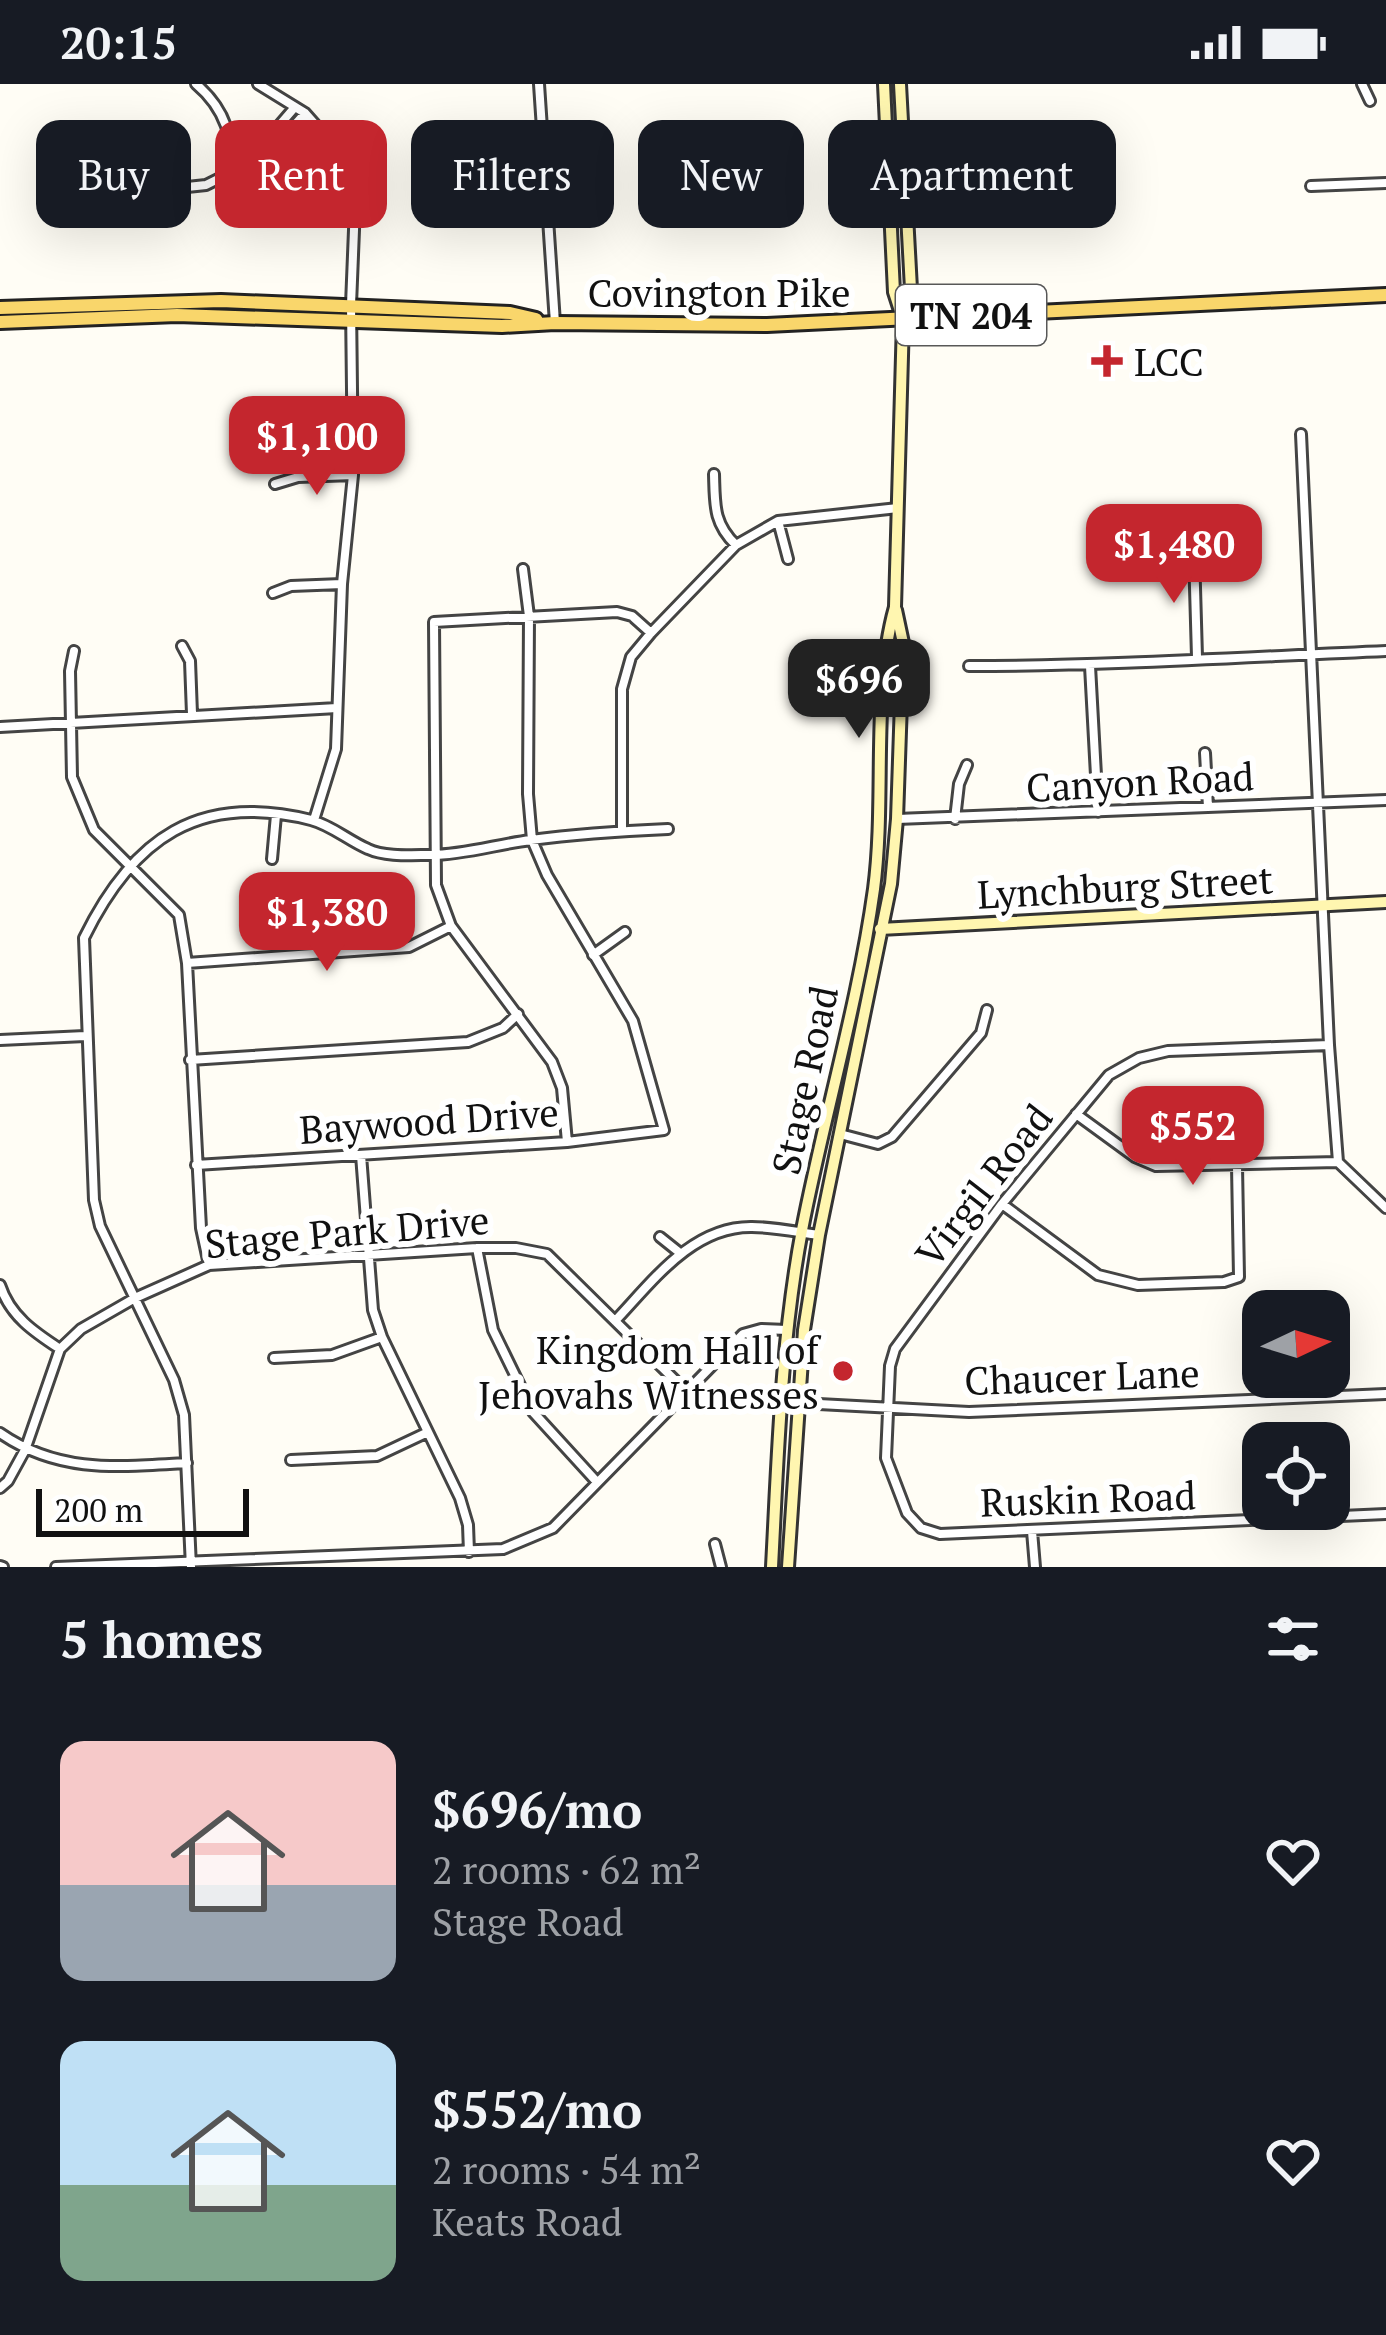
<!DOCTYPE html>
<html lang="en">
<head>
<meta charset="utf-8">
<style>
  :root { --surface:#171b24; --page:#242831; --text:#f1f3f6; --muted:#9ea1a6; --accent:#c4262e }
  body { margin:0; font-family:"PT Serif",serif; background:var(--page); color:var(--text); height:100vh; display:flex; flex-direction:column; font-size:45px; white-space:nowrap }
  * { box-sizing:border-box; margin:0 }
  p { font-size:39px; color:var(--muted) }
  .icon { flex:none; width:66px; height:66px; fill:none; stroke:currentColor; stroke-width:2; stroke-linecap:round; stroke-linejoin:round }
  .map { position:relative; height:1483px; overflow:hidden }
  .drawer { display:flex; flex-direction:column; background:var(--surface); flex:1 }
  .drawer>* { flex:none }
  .banner { position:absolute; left:36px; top:36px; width:1314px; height:108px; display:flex; gap:24px }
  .needle { width:78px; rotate:86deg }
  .tools { position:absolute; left:1242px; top:1206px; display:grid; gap:24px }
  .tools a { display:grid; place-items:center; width:108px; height:108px; border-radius:24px; background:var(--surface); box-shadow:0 12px 48px #0002; font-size:60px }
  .scale { position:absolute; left:36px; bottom:30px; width:213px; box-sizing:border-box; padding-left:12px; border:6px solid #111; border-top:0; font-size:33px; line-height:42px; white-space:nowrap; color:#111; -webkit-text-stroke:9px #fff; paint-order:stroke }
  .price { position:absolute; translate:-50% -102px; padding:0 27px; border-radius:24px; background:var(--accent); color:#fff; font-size:39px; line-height:78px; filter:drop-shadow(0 3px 6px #0008) }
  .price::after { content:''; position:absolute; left:50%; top:72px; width:36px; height:27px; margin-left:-18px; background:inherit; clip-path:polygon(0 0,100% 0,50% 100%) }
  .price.current { background:#222; color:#fff }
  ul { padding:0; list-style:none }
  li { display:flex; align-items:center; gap:36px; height:300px; padding:0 60px }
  li span { display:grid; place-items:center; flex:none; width:336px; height:240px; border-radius:24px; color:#555 }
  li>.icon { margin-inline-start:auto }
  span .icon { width:144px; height:144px; fill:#fffc; stroke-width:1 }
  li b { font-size:51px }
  h2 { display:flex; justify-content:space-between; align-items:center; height:144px; padding:0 60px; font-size:51px }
  .tag { padding:0 42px; border-radius:24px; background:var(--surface); box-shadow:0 12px 48px #0002; font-size:42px; line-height:108px }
  .tag.current { background:var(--accent); color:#fff }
  .status { display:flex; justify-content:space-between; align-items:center; height:84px; padding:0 60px; background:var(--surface); direction:ltr }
  .status svg { height:33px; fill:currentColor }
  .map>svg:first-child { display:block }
</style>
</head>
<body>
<div class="status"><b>20:15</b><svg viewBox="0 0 49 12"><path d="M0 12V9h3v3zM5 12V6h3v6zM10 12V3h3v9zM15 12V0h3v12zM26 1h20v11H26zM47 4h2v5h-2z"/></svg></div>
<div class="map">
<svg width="1386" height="1483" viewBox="0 0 1386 1483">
  <rect width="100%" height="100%" fill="#fffdf5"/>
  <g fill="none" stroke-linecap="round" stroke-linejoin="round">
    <defs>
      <path id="street" d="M258 0 305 29 336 64 350 95 355 121 351 221 353 391 342 500 336 665 314 736
        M539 0 555 239
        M1362 0 1370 17
        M229 60 270 52 295 23
        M230 68C270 62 279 61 305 29
        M224 92 243 110 285 106 291 113V123L249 130 243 126V110
        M1311 102 1386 99
        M131 109 206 101 224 92C240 58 222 22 196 0
        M1301 350 1329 961 1338 1078 1386 1124
        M714 390C715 420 713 439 736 461
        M275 400 298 393 353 391
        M778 437 788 475
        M1194 469 1197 573
        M273 509 291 502 342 500
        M182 562 190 577 192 630
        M74 567 70 587 72 693 94 746 179 831 187 879 201 1144 209 1181
        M969 582C1108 582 1247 573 1386 567
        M1090 582 1098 728
        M0 643 337 624
        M1205 669 1208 723
        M897 735 1386 716
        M955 735 959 700 967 681
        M622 747V605L631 573 651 549 736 461 778 437 898 424
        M272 775 276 731
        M593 871 625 848
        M187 879 409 863 451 842
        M0 956 85 952
        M1329 961 1168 967 1139 974 1109 991 1002 1120 895 1265 890 1282 886 1374 907 1429 921 1444 940 1450 1386 1430
        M190 976 468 958 503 944 518 930
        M1076 1030 1135 1073 1156 1082 1338 1078
        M840 1050 878 1060 892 1053 981 949 987 926
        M567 1058 562 1004 552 978 451 842 436 801 434 538 617 528 632 532 651 549
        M361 1071 373 1226 382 1253 460 1414 468 1441 469 1468
        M196 1081 567 1058 664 1046 633 937 547 791 532 756 528 710 529 532 523 485
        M1002 1120 1098 1191 1138 1201 1224 1198 1239 1193 1237 1082
        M660 1153 680 1169
        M477 1164 493 1246 533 1328 596 1397
        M0 1201C10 1232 34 1248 60 1265
        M615 1237C652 1198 692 1142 752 1143 774 1143 797 1148 819 1151
        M274 1274 332 1271 382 1253
        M781 1318 969 1328 1386 1310
        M0 1349C59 1390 119 1383 187 1379
        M291 1376 377 1372 428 1348
        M0 1404 8 1397 25 1366 60 1265 81 1245 135 1214 209 1181 477 1164H516L547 1170 685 1306
        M1032 1447 1035 1483
        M715 1460 721 1483
        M0 1482 3 1483
        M56 1483 503 1465 553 1444 743 1250 761 1245 787 1246
        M191 1483 184 1331 174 1296 100 1142 94 1116 84 854C133 754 199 708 311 736 331 741 349 757 368 765 385 773 412 771 431 771 464 771 498 760 531 756 576 750 622 747 668 745"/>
      <path id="secondary" d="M884 0 894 208 902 233
        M880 845 1386 818
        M772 1483C778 1370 781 1257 802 1146 824 1032 858 920 874 805 886 714 871 609 895 523L903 236 911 205 900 0
        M788 1483 804 1246 819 1151 891 800 897 735 903 559 896 526"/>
      <path id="primary" d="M0 224 221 217 510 229 536 235
        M0 238 177 231 502 242 555 239 767 241 1386 211"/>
    </defs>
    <!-- street casing -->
    <use href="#street" stroke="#444" stroke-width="14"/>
    <!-- secondary casing -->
    <use href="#secondary" stroke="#333" stroke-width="16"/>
    <!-- primary casing -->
    <use href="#primary" stroke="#222" stroke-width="18"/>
    <!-- street -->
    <use href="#street" stroke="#fff" stroke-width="8"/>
    <!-- secondary -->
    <use href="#secondary" stroke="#fff6b0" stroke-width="10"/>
    <!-- primary -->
    <use href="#primary" stroke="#f9d66b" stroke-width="12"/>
  </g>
  <!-- markers -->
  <g fill="#c4262e" stroke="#fff" stroke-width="4.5">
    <path d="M1101 259h12v12h12v12h-12v12h-12v-12h-12v-12h12z"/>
    <circle cx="843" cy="1287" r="12"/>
  </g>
  <g text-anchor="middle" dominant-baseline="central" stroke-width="12" stroke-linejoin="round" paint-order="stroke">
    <!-- shield labels -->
    <rect fill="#fff" stroke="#585858" stroke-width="3" x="896" y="201" width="150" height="60" rx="9"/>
    <g font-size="36" font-weight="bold" fill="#111">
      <text x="971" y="231">TN 204</text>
    </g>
    <!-- street labels -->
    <g font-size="39" fill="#111" stroke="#fff">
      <text x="719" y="208">Covington Pike</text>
      <text transform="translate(1140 697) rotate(-3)">Canyon Road</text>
      <text transform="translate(1125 802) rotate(-3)">Lynchburg Street</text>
      <text transform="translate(804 996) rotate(-78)">Stage Road</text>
      <text transform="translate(429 1036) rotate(-4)">Baywood Drive</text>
      <text transform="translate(983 1101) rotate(-52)">Virgil Road</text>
      <text transform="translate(347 1147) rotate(-5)">Stage Park Drive</text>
      <text transform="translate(1082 1292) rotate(-2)">Chaucer Lane</text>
      <text transform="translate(1088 1414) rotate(-2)">Ruskin Road</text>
    </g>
    <!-- poi labels -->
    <g font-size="39" fill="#111" stroke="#fff" text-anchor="start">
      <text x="1134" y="277">LCC</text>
      <text x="819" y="1265" text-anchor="end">Kingdom Hall of<tspan x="819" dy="45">Jehovahs Witnesses</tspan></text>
    </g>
  </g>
</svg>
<div class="tools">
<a><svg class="needle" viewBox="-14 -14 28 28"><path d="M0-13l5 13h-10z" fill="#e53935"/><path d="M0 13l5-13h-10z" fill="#9ea1a6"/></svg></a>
<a><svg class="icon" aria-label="locate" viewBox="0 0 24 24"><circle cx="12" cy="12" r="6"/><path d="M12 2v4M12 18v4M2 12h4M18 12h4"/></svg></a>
</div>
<div class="scale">200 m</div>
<b class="price" style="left:317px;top:414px">$1,100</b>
<b class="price" style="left:1174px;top:522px">$1,480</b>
<b class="price current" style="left:859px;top:657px">$696</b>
<b class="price" style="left:327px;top:890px">$1,380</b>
<b class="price" style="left:1193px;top:1104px">$552</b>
<div class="banner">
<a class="tag">Buy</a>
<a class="tag current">Rent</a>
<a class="tag">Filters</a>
<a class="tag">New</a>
<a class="tag">Apartment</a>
</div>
</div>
<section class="drawer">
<h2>5 homes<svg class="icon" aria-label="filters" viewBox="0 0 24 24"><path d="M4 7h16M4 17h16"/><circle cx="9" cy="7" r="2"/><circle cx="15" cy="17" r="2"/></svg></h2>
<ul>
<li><span style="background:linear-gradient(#f6c9c9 60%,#9aa5b1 0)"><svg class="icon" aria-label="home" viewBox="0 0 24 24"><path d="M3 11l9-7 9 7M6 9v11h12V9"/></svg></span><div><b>$696/mo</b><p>2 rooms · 62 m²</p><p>Stage Road</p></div><svg class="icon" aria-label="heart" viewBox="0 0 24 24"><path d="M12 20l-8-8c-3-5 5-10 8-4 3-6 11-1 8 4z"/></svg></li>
<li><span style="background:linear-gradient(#bfe0f5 60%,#7fa58c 0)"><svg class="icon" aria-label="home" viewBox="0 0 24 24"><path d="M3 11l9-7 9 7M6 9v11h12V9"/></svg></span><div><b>$552/mo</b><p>2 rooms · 54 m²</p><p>Keats Road</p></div><svg class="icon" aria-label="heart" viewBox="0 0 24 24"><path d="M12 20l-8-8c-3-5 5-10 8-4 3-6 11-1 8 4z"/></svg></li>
</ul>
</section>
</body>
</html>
